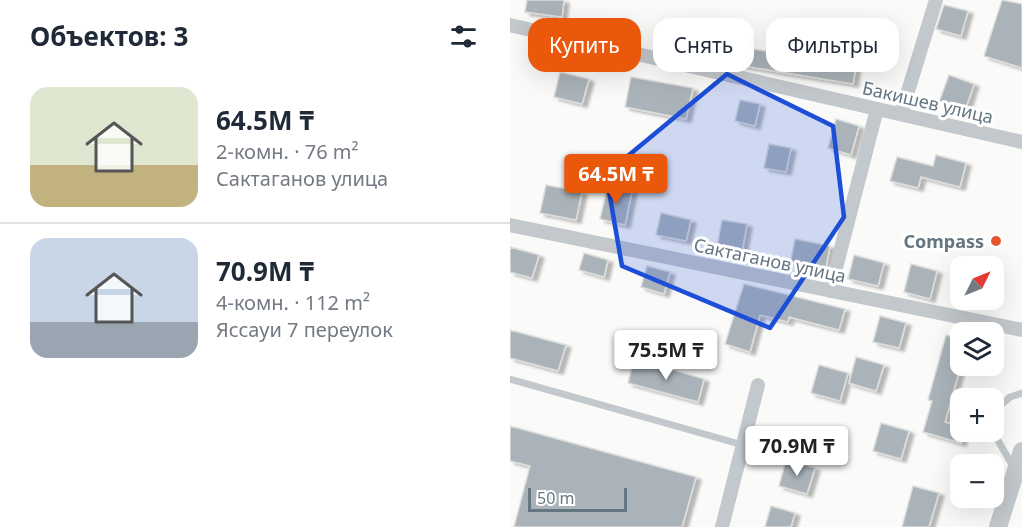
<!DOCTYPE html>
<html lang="ru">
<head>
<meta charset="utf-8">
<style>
  :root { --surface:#fff; --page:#f2f2f3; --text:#1f2937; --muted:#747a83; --line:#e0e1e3; --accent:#ea580c }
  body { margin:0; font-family:"Noto Sans",sans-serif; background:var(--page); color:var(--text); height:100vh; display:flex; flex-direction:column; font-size:22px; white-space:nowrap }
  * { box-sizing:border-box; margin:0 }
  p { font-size:20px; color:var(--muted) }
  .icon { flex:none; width:33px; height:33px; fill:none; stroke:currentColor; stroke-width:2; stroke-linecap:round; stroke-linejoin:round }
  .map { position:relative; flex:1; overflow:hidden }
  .panel { display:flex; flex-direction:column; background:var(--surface); width:510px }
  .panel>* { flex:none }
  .guide { position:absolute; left:18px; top:18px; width:404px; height:54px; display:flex; gap:12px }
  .needle { width:39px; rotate:47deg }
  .buttons { position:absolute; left:440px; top:256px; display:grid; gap:12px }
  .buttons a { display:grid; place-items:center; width:54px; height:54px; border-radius:12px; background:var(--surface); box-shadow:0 6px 24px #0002; font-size:30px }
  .scale { position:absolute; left:18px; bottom:15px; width:99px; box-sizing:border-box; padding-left:6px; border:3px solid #657683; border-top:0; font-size:16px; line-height:21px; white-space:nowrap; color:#657683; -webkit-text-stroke:4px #fff; paint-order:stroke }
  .price { position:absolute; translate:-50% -51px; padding:0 14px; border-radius:6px; background:#fff; color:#222; font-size:20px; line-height:39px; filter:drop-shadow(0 2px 3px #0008) }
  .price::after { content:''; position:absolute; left:50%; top:36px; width:18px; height:14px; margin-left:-9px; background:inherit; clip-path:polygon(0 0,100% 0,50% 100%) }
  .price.current { background:var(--accent); color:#fff }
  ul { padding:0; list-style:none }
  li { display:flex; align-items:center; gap:18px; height:150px; padding:0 30px }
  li+li { border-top:2px solid var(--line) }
  li span { display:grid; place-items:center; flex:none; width:168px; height:120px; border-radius:18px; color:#555 }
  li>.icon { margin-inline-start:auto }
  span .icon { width:72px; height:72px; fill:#fffc; stroke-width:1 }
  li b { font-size:26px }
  h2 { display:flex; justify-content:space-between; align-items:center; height:72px; padding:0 30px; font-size:26px }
  .tag { padding:0 21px; border-radius:18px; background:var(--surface); box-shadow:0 6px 24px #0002; font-size:21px; line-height:54px }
  .tag.current { background:var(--accent); color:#fff }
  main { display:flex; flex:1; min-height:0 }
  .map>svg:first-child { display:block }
</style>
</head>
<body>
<main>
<section class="panel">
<h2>Объектов: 3<svg class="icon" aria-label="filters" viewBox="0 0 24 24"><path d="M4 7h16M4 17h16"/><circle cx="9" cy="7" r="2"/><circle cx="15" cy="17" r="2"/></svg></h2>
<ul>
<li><span style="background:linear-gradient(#dfe7d0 65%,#c2b280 0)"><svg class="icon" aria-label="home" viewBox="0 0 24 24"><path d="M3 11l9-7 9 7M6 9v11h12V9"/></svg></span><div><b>64.5M ₸</b><p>2-комн. · 76 m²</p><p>Сактаганов улица</p></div></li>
<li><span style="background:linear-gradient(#c9d6e8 70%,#9aa5b1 0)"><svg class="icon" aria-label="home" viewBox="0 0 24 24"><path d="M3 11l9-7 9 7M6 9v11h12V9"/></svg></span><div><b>70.9M ₸</b><p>4-комн. · 112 m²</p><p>Яссауи 7 переулок</p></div></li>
</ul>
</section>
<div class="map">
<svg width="512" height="527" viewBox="0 0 512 527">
  <defs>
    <filter id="shadow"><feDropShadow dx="5" dy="3" stdDeviation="1.5" flood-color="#0004"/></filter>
  </defs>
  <rect width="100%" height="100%" fill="#fafaf8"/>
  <!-- building -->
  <path fill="#aab3b9" stroke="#dcdcda" stroke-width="1.5" filter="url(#shadow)" d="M17 0H54L52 17 15 12Z
    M492 0 512 4V68L474 56Z
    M434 5 458 11 451 36 426 29Z
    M218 45 346 66 343 84 216 63Z
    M50 72 79 79 72 104 44 97Z
    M439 75 464 84 455 111 429 102Z
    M121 77 183 88 176 119 115 107Z
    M230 100 250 104 245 126 225 121Z
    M326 119 349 126 341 155 318 148Z
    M259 144 281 148 276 172 254 168Z
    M426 155 456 163 450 187 411 177 408 188 380 181 387 157 423 166Z
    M36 185 72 192 66 220 30 213Z
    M98 185 122 191 115 225 90 219Z
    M151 213 181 220 176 241 146 235Z
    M212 220 237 224 232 252 207 247Z
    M285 239 320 246 315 272 280 265Z
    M0 247 29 255 22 278 0 272Z
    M74 253 98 260 94 277 69 270Z
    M344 255 374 263 368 286 338 279Z
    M401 264 427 271 420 299 394 292Z
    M137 266 160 272 154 294 131 287Z
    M234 284 335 309 329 330 279 317 278 322 250 315 240 352 215 344Z
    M370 316 396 323 389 348 363 342Z
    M0 330 56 345 48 371 0 358Z
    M436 335 450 339V369L435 422 450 427V432H454L451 443 413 432 422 401 418 400Z
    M346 357 374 365 366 391 339 383Z
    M124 359 194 379 188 402 118 383Z
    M309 365 338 373 330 401 301 393Z
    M371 423 399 431 391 459 363 451Z
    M0 426 186 477 172 527H4L20 466 0 461Z
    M276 460 305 468 297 494 269 486Z
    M403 486 429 493 419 527H392Z
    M261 506 285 513 281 527H255Z"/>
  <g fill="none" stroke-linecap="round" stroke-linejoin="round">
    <!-- service -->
    <path stroke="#c3c8cc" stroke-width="7" d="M0 379 233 445
      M483 431 486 409 500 397 512 393
      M483 432 504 468"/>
    <!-- minor -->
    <path stroke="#c3c8cc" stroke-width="14" d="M0 25 512 142
      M391 114 426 0
      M0 225 512 330
      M320 291 367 109
      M212 527 248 385"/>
    <!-- tertiary -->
    <path stroke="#c3c8cc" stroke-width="18" d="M488 527 512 451"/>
  </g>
  <!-- marked area -->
  <path fill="#1d4ed8" fill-opacity="0.2" stroke="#1d4ed8" stroke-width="4.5" stroke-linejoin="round" d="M217 74 323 126 334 217 260 328 112 266 96 174Z"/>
  <!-- markers -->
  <circle fill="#e4572e" stroke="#fff" stroke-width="2" cx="486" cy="241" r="6"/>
  <g text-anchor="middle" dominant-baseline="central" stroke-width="6" stroke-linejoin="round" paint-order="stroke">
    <!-- street labels -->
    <g font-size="18" fill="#657683" stroke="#fff">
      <text transform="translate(418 102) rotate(13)">Бакишев улица</text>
      <text transform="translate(260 260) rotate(12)">Сактаганов улица</text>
    </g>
    <!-- poi labels -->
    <g font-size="18" font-weight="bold" fill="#657683" stroke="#fff" text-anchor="end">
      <text x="474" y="241">Compass</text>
    </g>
  </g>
</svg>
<div class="buttons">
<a><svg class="needle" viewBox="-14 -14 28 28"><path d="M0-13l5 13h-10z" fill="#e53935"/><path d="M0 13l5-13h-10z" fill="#747a83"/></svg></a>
<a><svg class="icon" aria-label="layers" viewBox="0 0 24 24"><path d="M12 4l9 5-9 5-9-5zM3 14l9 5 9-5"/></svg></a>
<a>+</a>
<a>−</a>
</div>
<div class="scale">50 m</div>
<b class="price current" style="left:106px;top:205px">64.5M ₸</b>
<b class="price" style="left:156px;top:381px">75.5M ₸</b>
<b class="price" style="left:287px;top:477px">70.9M ₸</b>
<div class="guide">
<a class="tag current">Купить</a>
<a class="tag">Снять</a>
<a class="tag">Фильтры</a>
</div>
</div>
</main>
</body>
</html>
